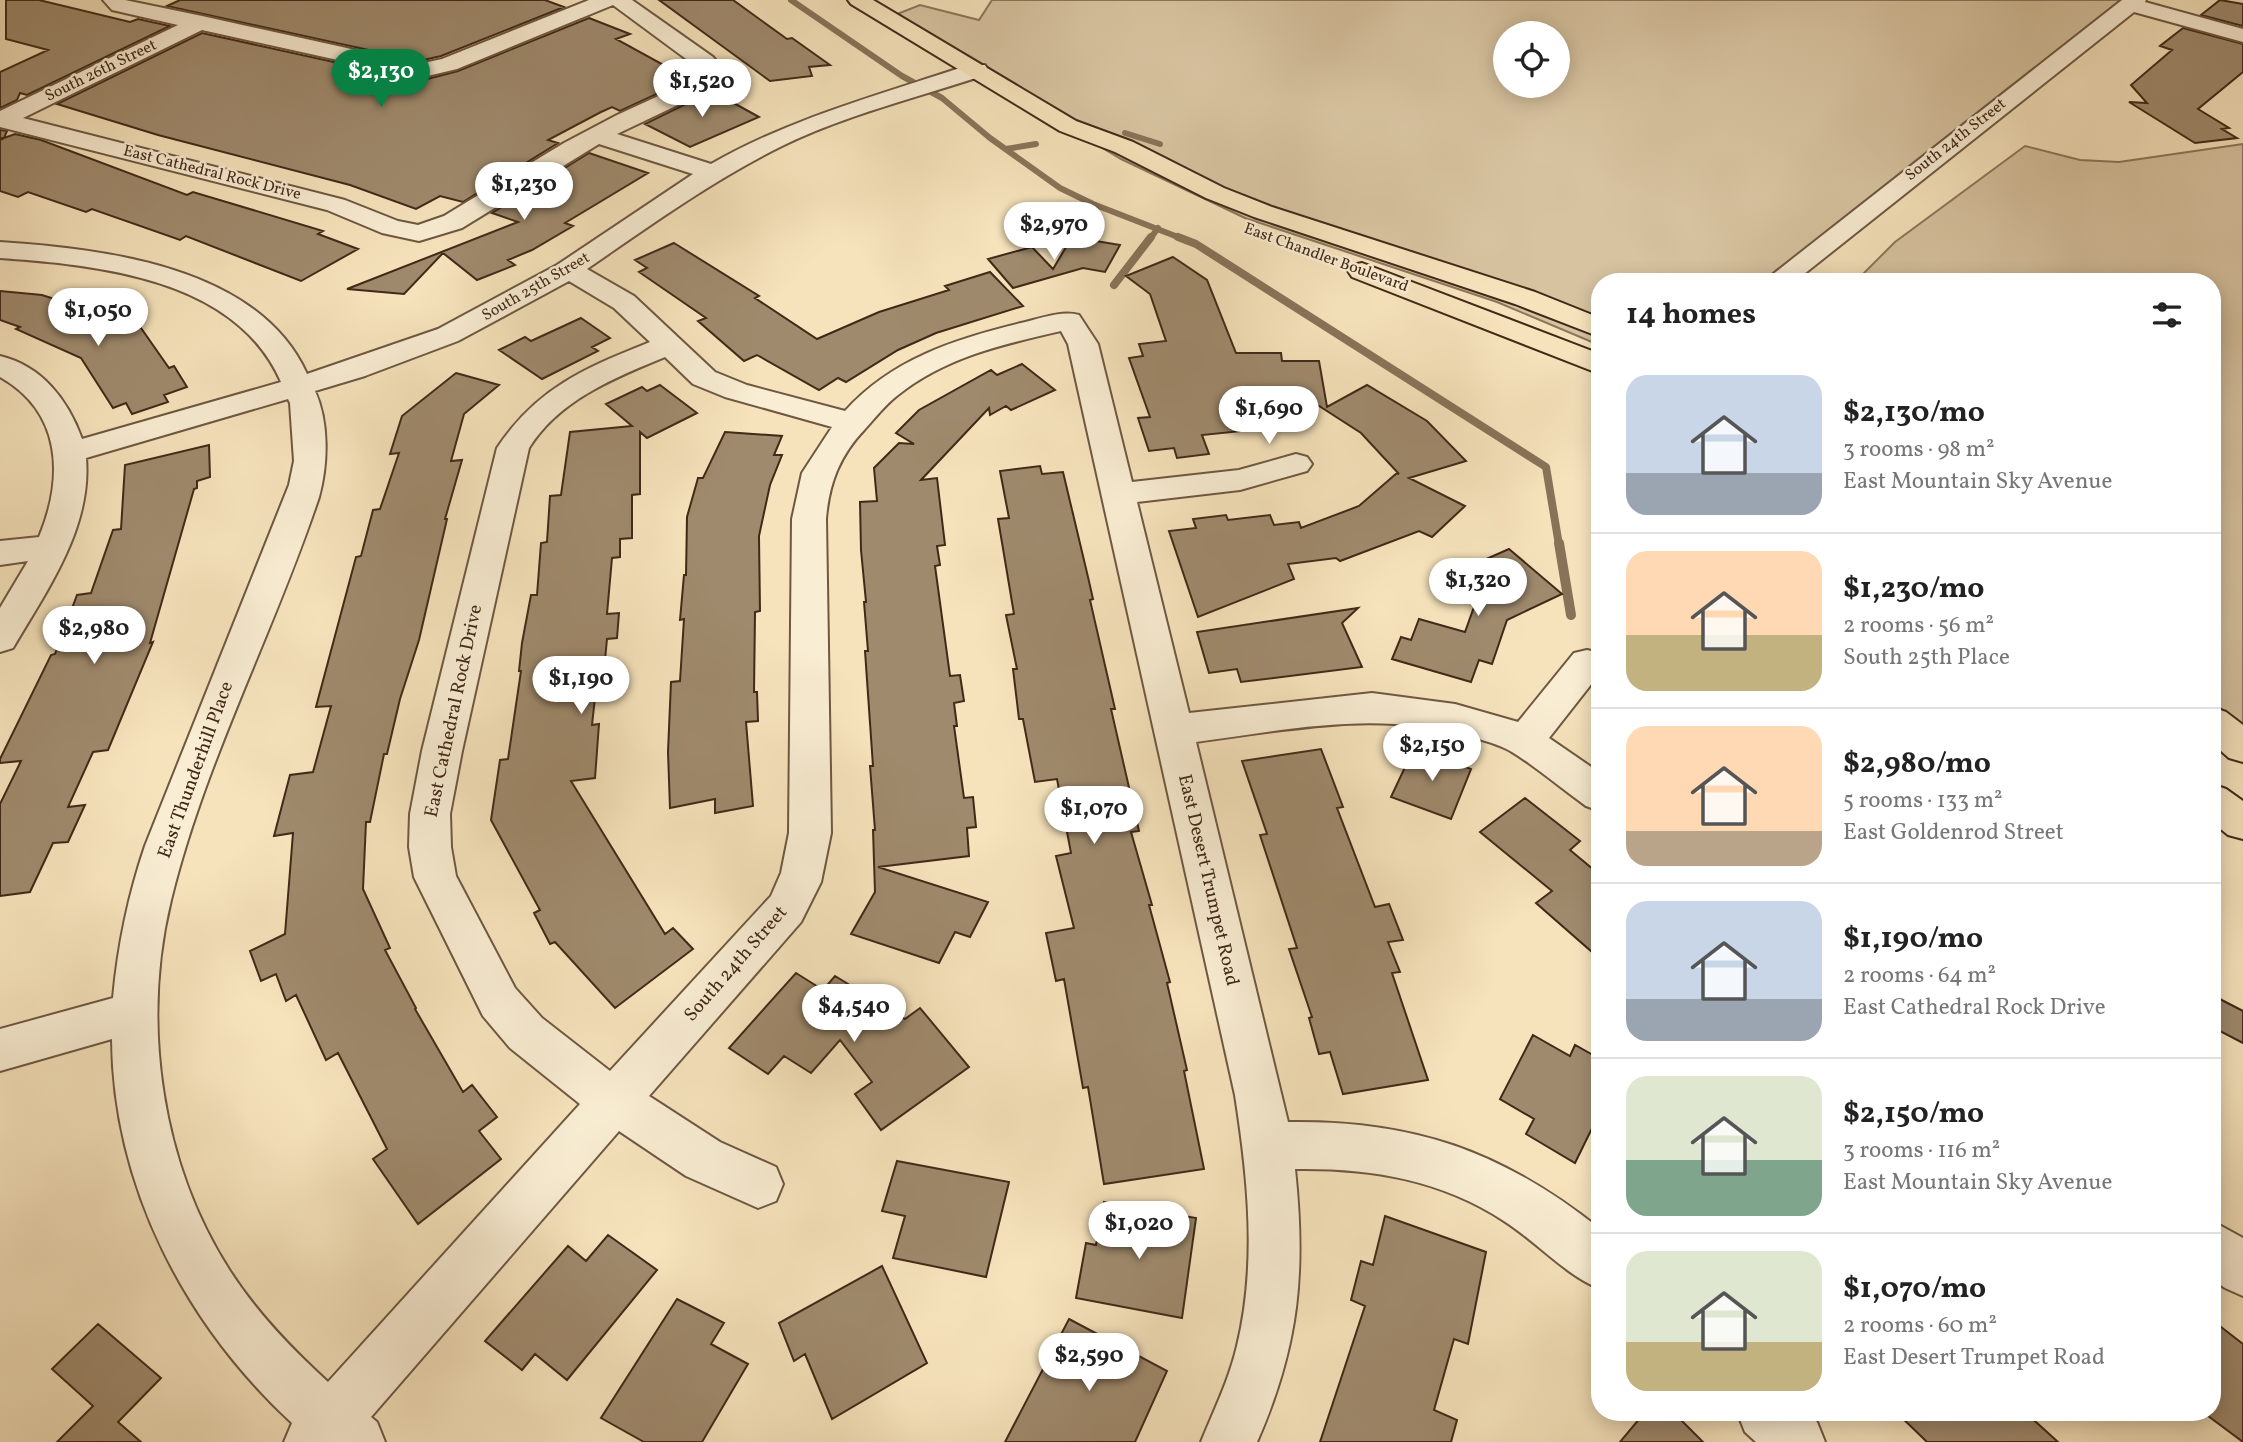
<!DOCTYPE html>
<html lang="en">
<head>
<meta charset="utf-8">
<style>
  :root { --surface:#fff; --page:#f2f2f2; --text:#222; --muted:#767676; --line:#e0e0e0; --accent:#0b8043 }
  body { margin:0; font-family:Vollkorn,serif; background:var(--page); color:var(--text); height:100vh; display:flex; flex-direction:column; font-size:26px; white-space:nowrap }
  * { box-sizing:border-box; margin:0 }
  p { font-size:23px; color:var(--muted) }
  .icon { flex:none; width:38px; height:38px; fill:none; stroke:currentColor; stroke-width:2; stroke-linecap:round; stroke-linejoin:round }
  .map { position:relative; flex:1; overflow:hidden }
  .drawer { position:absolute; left:1591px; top:273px; width:630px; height:1148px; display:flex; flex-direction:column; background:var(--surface); border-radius:28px; box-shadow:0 4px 18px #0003 }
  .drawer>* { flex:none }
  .fabs { position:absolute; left:1493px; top:21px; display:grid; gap:14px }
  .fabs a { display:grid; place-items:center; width:77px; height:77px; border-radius:50%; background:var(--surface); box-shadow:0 4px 18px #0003; font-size:35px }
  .price { position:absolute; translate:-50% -60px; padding:0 16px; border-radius:24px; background:#fff; color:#222; font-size:23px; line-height:46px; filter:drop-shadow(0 2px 4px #0008) }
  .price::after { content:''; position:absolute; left:50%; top:42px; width:21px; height:16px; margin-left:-10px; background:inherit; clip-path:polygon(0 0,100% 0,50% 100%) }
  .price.selected { background:var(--accent); color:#fff }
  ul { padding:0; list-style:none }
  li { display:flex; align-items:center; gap:21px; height:175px; padding:0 35px }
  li+li { border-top:2px solid var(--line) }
  li span { display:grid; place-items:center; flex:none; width:196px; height:140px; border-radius:21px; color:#555 }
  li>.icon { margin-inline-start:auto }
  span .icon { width:84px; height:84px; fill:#fffc; stroke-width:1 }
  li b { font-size:30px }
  h2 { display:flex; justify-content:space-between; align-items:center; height:84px; padding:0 35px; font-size:30px }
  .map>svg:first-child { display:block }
</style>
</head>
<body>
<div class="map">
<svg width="2243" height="1442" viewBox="0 0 2243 1442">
  <rect width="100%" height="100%" fill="#f6e3bc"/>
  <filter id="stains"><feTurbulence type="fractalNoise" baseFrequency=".00286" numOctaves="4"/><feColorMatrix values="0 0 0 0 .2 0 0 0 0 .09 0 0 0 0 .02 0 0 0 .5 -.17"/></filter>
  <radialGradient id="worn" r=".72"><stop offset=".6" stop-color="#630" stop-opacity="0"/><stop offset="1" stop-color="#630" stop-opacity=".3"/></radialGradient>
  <!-- green -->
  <path fill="#d7c3a0" stroke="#8c765c" stroke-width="2" fill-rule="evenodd" d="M992 0H2136L1777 282H1600L1599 345 1497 302 1245 218 1121 159 887 18 920 5 979 20ZM1505 33H1558V86H1505Z
    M2243 144V730L2212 706V282H1855L1895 242 2025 146 2080 160 2119 162Z"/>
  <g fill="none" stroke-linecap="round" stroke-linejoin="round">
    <!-- stream-far2 -->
    <path stroke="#887359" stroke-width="6" d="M791 0 902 76 942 98 990 138 1060 188 1093 204 1183 239
      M1125 133 1160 144
      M1006 149 1036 144
      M1150 239 1158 228"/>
    <!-- stream-far1 -->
    <path stroke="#887359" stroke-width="8" d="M1178 237 1196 244 1546 467 1559 545
      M1114 285 1151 237"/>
    <!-- stream -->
    <path stroke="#887359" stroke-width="10" d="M1559 543 1571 615"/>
  </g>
  <!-- building -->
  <path fill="#9f8a6d" stroke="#412918" stroke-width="2" d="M6 0H39L130 22 138 19 170 26 27 95 20 93 17 100 0 108V72L48 50 6 39Z
    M180 0H545L564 7 441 56 419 61 167 6Z
    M659 0H733L787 39 792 38 830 65 809 67 812 76 770 81Z
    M2220 0 2243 4V26L2201 15Z
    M589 18 630 34 616 39 689 79 620 111 612 107 601 112 548 140 558 143 463 202 440 196 416 209 350 185 158 135 57 104 202 33 420 81 458 71Z
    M2183 28 2243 44V72L2198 109 2229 128 2222 129 2237 138 2195 143 2129 102 2147 103 2131 85 2172 50 2160 46Z
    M712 91 759 117 690 147 645 124Z
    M0 130 7 131 4 138 15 134 41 140 187 195 193 192 323 231 318 234 358 249 301 281 186 236 180 240 92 209 86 212 28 192 18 197 0 191V140L4 138H0Z
    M589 153 648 173 565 223 573 226 532 250 508 260 515 265 477 280 443 253 404 294 347 289 518 222 492 213Z
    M1072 237 1120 245 1105 272 1083 268 1013 288 988 259 1032 247 1053 269Z
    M674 243 759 296 755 298 817 339 879 312 949 290 945 286 990 272 1023 306 936 333 898 350 846 382 838 378 819 390 757 355 744 361 698 321 706 318 639 272 647 268 635 260Z
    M1173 257 1207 280 1236 353H1281L1282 361H1319L1327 407 1367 385 1427 421 1466 461 1409 478 1465 506 1432 537 1419 531 1340 561 1336 558 1288 564 1294 579 1198 617 1169 531 1196 528 1193 519 1226 515 1228 520 1270 515 1274 525 1299 522 1301 528 1359 506 1397 473 1399 474 1361 433 1302 395 1253 396 1263 420 1239 423 1242 431 1202 435 1209 454 1177 458 1174 448 1149 451 1138 418 1150 417 1129 358 1143 356 1139 344 1166 341 1150 294 1126 276Z
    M0 291 42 295 98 313 102 311 141 328 169 368 174 366 187 387 164 395 168 402 132 414 126 403 113 408 81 358 16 329 20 327 0 320Z
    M581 318 610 338 592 347 598 351 542 379 499 350 525 337 531 341Z
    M1022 364 1055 390 1011 410 1006 406 990 415 989 408 921 480 937 478 945 545 937 546 940 565 935 566 950 676 960 675 964 701 954 703 957 726H954L964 798 973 797 976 827 967 828 969 856 878 867 988 902 970 937 955 932 939 963 851 934 875 892 873 830H875L870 766H873L865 651H868L864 602H866L861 550 860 502 877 501 874 468 899 443 914 444 896 433 919 410 991 370 997 375Z
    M456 373 499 385 464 414 451 461 462 460 445 519H447L419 640 400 699 387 754H384L370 822H366L363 889 390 948 385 950 416 1008 415 1009 463 1092 472 1085 497 1117 479 1131 501 1159 418 1224 373 1159 387 1149 338 1053 326 1060 296 995 286 1001 276 974 261 981 250 951 285 934 293 833 274 836 290 775 313 772 331 706 316 707 356 557 361 556 373 510 380 509 399 453 390 454 402 416Z
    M660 385 697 413 647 438 640 432V494L632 495V538L620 539V557L612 558 607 614 619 613 617 638 607 639 605 660 599 661 592 725 599 724 595 778 571 781 665 934 673 928 693 949 615 1008 555 942 550 944 534 913 540 910 491 820 500 760 508 759 521 671H519L522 643 531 595H537L541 543 547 542 550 496 561 495 570 432 632 426 606 404 642 387 647 391Z
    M725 432 782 436 774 455H782L770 485 759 536 760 611 755 612 754 692H757L758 721 746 722 753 806 715 813V799L670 808 668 752 671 682 680 681 684 619 680 620 684 575H686L687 517 698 478H703Z
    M209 445 210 477 197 481V488L194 489 150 643 153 642 108 750 93 752 68 807 85 805 68 842 53 843 30 892 0 896V804L21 761 0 763V759L51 655 55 654 77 595 91 593 113 530 121 529 125 465Z
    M1040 466 1042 474 1063 472 1088 577 1093 599 1090 600 1115 709H1111L1139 831 1131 832 1152 905H1149L1170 982 1167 983 1187 1070 1184 1071 1204 1169 1104 1184 1088 1087 1083 1088 1064 979 1056 981 1046 933 1074 928 1056 856 1071 853 1057 779 1035 782 1023 719H1019L1013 669H1017L1006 615 1014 614 998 519 1009 518 1000 471Z
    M1509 549 1562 594 1507 620 1492 664 1479 660 1471 682 1392 659 1401 637 1411 640 1419 619 1465 632 1480 590 1459 571Z
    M1358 608 1342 623 1362 667 1241 682 1237 669 1209 673 1197 632Z
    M1414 748 1471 769 1451 819 1391 797Z
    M1321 749 1343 807 1337 808 1375 907 1389 904 1403 940 1388 942 1400 972 1392 973 1428 1080 1343 1094 1330 1052 1319 1054 1309 1018 1312 1017 1289 949 1297 948 1260 835 1267 834 1242 761Z
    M1525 798 1580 841 1570 850 1600 875V959L1536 903 1552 891 1480 832Z
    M796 973 823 990 835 976 905 1019 920 1008 969 1067 881 1130 855 1094 872 1082 840 1040 811 1073 784 1056 768 1074 729 1048Z
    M2212 995 2243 1011V1043L2212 1027Z
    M1533 1035 1570 1056 1575 1045 1600 1059V1112L1575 1163 1526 1134 1534 1119 1500 1099Z
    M897 1161 1009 1182 986 1277 893 1258 905 1216 882 1211Z
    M1104 1202 1196 1218 1182 1318 1076 1298 1086 1243 1096 1245Z
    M1385 1216 1486 1252 1468 1344 1454 1339 1434 1410 1457 1420 1451 1442H1320L1365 1306 1351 1300 1361 1261 1373 1265Z
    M608 1235 657 1270 567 1380 535 1354 522 1370 485 1341 568 1246 586 1261Z
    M882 1266 927 1363 832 1419 805 1354 794 1361 779 1323Z
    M677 1299 724 1323 711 1344 748 1364 702 1442H644L601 1418Z
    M1069 1319 1167 1371 1135 1442H1005Z
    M2212 1320 2243 1344V1442L2208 1416 2212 1412Z
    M98 1324 161 1378 118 1422 141 1442H57L93 1406 52 1369Z
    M1645 1412H1673L1703 1442H1620Z
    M1896 1412H2025L2058 1442H1927Z"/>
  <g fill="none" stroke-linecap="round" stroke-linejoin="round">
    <defs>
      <path id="minor" d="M103 0H125L202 16 419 64 442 59 589 0H632L713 57 729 77 726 82 617 134 711 164C791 118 882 94 969 65H985L988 70 985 75C919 97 845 115 782 146 713 180 651 225 587 269L634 296 715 372 747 385 845 411C892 359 955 339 1021 323 1039 319 1061 310 1079 315L1098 344 1132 482 1239 470 1296 454 1307 457 1312 464 1307 471 1240 490 1137 502 1189 713 1372 693 1455 704 1518 722 1574 653 1587 650 1600 653V673L1549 738 1600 773V811L1586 806C1562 789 1538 768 1512 752 1499 744 1482 740 1467 736 1377 710 1286 730 1196 742L1288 1122C1413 1120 1502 1151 1600 1229V1289C1564 1274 1537 1242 1504 1221 1440 1179 1370 1168 1295 1169 1306 1273 1299 1346 1257 1442H1201C1214 1410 1229 1380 1237 1346 1257 1264 1248 1178 1235 1095L1068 344 1061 331C1004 344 945 357 898 395 885 405 876 417 865 429 840 455 829 483 826 519L831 833 821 882 801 922 649 1096 720 1142 776 1167 783 1184 776 1201 758 1208 686 1176 619 1131 371 1417 377 1422 385 1442H284L292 1423C186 1325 113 1187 112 1039L0 1071V1029L113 998C118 945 128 896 145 846L289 485 294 461 290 403 288 399 86 458C92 528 47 590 13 648L0 652V608L28 561 0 565V541L39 537C64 477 62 412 0 377V356C42 366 68 400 82 439L281 382C236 278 98 265 0 258V242C104 249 258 266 307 374L438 329 557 265 693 174 599 144 462 228 419 241 382 233 327 210 0 127V111L178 25 112 10ZM613 5 697 67 704 75 617 115 564 143 444 216 418 225 398 221 345 200 23 118 202 30 419 78 457 69ZM569 281 614 308 650 342C585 368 537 388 497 448L422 751 410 814 409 847 414 877 483 1016 510 1048 580 1104 328 1382C292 1349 257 1313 230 1271 161 1164 141 1023 171 900 205 761 274 632 319 497 328 464 329 422 315 391L365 376 458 341ZM665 357 693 384 725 397 832 427 802 473 792 519 789 833 781 873 771 896 610 1071 542 1018 515 988 456 876 451 847 450 814 462 751 529 448C559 400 614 378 665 357Z
        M2122 0H2146L2145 2 2243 29V42L2134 12 1794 282H1763Z
        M2212 1221 2243 1238V1296L2225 1288 2212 1279Z
        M1737 1412H1806L1817 1422 1825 1442H1756L1745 1432Z"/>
      <path id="major" d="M848 0H873L1076 121 1133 142 1224 188 1272 207 1535 292 1600 318V337L1515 304 1254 217 1206 198 1115 152 1060 131 851 4Z
        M1362 263 1600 354V374L1352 277 1348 271 1352 265Z
        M2212 707 2226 712 2243 725V762L2229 758 2212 743Z
        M2212 784 2226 789 2243 801V839L2228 835 2212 822Z"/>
    </defs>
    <!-- minor casing -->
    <use href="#minor" stroke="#6e5841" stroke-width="4"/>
    <!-- major casing -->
    <use href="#major" stroke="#412918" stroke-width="4"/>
    <!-- minor -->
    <use href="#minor" fill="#f9edd3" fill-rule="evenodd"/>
    <!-- major -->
    <use href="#major" fill="#f6e3bc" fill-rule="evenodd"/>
  </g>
  <g text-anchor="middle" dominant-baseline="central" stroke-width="5" stroke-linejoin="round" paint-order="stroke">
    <!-- far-street labels -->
    <g font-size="16" fill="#412918" stroke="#f9edd3">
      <text transform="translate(101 71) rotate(-26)">South 26th Street</text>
      <text transform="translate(1956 140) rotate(-38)">South 24th Street</text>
      <text transform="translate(212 173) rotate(14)">East Cathedral Rock Drive</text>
      <text transform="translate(1326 258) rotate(20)">East Chandler Boulevard</text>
      <text transform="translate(536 287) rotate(-30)">South 25th Street</text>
    </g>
    <!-- street labels -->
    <g font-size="19" fill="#412918" stroke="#f9edd3">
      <text transform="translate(454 711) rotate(-78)">East Cathedral Rock Drive</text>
      <text transform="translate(196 770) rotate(-70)">East Thunderhill Place</text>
      <text transform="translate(1208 880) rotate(77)">East Desert Trumpet Road</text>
      <text transform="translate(736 964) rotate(-49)">South 24th Street</text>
    </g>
  </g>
  <rect width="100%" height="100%" filter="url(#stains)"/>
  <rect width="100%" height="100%" fill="url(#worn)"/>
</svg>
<div class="fabs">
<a><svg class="icon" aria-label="locate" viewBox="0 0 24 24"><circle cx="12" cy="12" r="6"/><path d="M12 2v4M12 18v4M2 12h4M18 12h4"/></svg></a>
</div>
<b class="price selected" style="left:381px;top:109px">$2,130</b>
<b class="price" style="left:702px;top:119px">$1,520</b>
<b class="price" style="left:524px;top:222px">$1,230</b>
<b class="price" style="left:1054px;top:262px">$2,970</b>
<b class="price" style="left:98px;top:348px">$1,050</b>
<b class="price" style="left:1269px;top:446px">$1,690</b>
<b class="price" style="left:1478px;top:618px">$1,320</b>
<b class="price" style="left:94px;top:666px">$2,980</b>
<b class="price" style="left:581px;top:716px">$1,190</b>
<b class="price" style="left:1432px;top:783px">$2,150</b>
<b class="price" style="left:1094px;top:846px">$1,070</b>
<b class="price" style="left:854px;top:1044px">$4,540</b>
<b class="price" style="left:1139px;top:1261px">$1,020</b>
<b class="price" style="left:1089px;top:1393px">$2,590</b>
<section class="drawer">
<h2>14 homes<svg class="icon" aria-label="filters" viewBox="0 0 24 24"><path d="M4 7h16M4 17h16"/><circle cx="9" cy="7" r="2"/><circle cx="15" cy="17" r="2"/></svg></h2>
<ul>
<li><span style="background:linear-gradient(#c9d6e8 70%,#9aa5b1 0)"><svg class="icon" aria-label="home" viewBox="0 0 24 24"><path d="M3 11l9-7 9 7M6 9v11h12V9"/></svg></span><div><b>$2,130/mo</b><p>3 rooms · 98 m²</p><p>East Mountain Sky Avenue</p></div></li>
<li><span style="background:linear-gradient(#ffd9b3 60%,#c2b280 0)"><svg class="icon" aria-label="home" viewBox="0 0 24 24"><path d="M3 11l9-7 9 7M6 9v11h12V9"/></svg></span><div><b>$1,230/mo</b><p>2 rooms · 56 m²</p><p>South 25th Place</p></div></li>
<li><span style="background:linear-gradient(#ffd9b3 75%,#b9a48a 0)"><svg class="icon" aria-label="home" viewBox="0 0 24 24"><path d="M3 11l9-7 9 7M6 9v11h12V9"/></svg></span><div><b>$2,980/mo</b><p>5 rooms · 133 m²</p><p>East Goldenrod Street</p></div></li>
<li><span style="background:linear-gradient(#c9d6e8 70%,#9aa5b1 0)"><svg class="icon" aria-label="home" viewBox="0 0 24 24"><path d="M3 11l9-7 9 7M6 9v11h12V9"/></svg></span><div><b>$1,190/mo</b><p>2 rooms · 64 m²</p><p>East Cathedral Rock Drive</p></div></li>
<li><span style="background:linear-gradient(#dfe7d0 60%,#7fa58c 0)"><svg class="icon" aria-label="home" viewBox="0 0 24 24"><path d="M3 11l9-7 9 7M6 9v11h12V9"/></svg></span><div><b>$2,150/mo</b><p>3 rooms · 116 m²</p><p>East Mountain Sky Avenue</p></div></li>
<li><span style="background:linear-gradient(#dfe7d0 65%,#c2b280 0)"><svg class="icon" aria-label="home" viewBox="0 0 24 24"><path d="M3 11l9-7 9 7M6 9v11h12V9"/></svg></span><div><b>$1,070/mo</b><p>2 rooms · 60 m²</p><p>East Desert Trumpet Road</p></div></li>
</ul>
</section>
</div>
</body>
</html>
